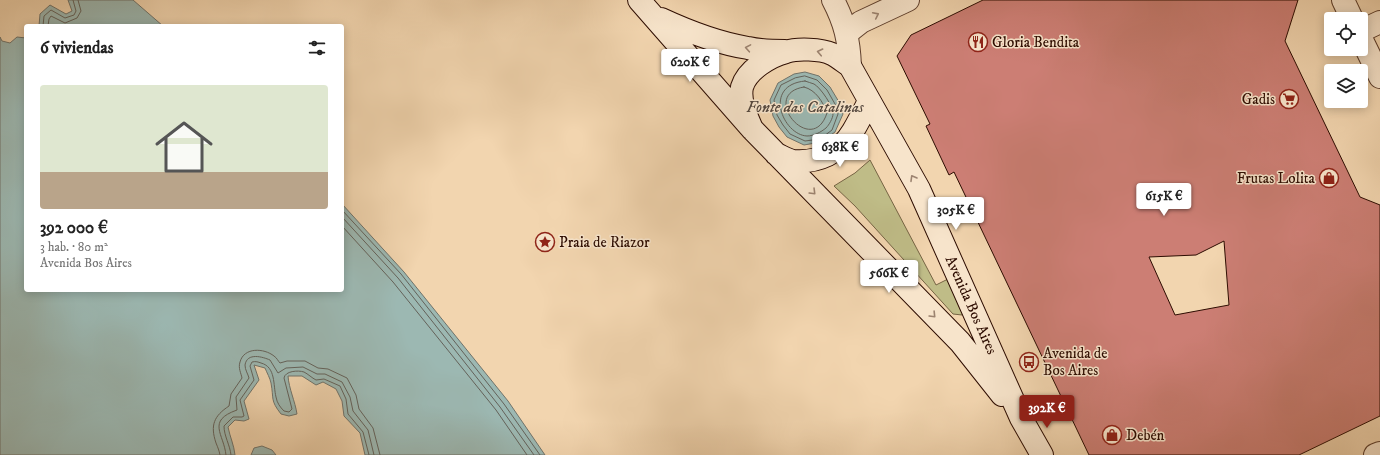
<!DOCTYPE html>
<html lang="es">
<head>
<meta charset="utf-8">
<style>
  :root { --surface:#fff; --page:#f2f2f2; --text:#222; --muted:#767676; --line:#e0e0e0; --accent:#8f2418 }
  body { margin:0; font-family:"IM FELL DW Pica",serif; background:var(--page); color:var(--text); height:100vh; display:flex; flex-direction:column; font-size:15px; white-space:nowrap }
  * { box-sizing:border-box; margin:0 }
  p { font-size:13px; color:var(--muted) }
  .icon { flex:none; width:22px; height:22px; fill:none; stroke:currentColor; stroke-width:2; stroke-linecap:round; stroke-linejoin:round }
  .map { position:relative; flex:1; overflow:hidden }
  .panel { position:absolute; left:24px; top:24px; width:320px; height:268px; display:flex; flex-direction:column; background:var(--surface); border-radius:4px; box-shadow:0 2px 10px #0003 }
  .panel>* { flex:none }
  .fabs { position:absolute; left:1324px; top:12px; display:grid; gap:8px }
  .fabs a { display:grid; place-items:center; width:44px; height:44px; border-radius:4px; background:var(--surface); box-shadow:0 2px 10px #0003; font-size:20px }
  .price { position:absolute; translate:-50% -34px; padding:0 9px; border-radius:4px; background:#fff; color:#222; font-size:13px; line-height:26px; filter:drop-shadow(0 1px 2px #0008) }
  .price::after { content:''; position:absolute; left:50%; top:24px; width:12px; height:9px; margin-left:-6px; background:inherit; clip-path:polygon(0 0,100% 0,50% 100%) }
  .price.current { background:var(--accent); color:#fff }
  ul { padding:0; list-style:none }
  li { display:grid; align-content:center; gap:8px; height:212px; padding:0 16px }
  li+li { border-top:1px solid var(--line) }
  li span { display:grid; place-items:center; height:124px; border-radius:4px; color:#555 }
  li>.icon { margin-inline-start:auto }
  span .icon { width:72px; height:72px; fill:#fffc; stroke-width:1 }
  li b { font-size:17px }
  h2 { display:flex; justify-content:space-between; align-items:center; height:48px; padding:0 16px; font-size:17px }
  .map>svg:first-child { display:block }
</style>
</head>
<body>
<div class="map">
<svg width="1380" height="455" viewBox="0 0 1380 455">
  <rect width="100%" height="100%" fill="#f2d5af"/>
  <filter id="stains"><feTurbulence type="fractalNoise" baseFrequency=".005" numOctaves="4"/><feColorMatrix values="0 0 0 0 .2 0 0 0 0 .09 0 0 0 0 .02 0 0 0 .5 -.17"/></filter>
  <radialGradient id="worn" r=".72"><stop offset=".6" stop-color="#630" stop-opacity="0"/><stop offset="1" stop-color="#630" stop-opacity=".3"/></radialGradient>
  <!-- green -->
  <path fill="#bfbc87" stroke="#766444" d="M870 160 936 285 950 278 965 308 962 315 953 314 855 206 834 186 855 173Z"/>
  <!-- water -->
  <path fill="#9cb8b2" stroke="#70736b" d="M68 0H133L163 26H39L40 14 50 5 66 14 72 11Z
    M0 37 2 41 10 43 17 37 26 38V290H342V204L404 272 508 401 545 455H365L360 433 344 416 342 401 336 389 323 382 316 385 302 376H288C289 389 295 401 297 414L289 416 281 414C270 400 274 399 271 383 270 378 267 373 265 368L254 365 259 380 244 401 249 419 244 421 235 420 228 427C230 437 234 445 235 455H0Z
    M805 72 819 76 830 87 839 102 843 114 835 132 821 142 804 145 787 137 779 127 773 116 770 100 778 83 794 74Z
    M262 446 272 450 276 455H251L254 448Z"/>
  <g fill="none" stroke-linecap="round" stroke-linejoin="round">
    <!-- shore -->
    <path stroke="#64625a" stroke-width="1" d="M43 26 44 16 51 10 65 18 74 15 76 11 73 0
      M48 26 49 19 51 16 65 23 77 18 81 11 78 0
      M805 76 817 80 827 90 835 104 838 114 832 130 820 139 805 141 790 134 783 125 777 115 774 100 781 85 795 78Z
      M805 81C808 82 811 83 814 84 820 87 834 107 833 114 833 118 829 125 826 128 821 132 814 136 807 136 783 135 762 85 805 81Z
      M804 87C816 90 823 102 827 113 812 159 758 94 804 87Z
      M342 210 401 274 504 404 540 455
      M342 217 398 278 500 407 534 455
      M342 226 393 282 496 410 527 455
      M220 455C219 450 218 448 216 443 210 425 214 416 229 406L231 394 242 378C241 373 238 368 240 362 244 347 264 348 274 356 277 358 278 361 280 363L287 361H305L318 368 328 369 347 378 356 395 359 409 373 428 380 455
      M226 455C224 434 206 421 237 410L236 397 249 378C248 374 245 370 245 365 247 352 263 357 270 360L278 373 286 368 303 367 317 374H325L342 382 350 397 353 411 368 430 374 455
      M231 455C230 445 224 436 224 426L233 417H242L244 416 240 400 254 380 250 366 252 362C256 361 258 362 261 363 276 367 273 385 276 397 277 403 280 407 284 411L289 412 292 409 284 378C285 371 298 370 304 372 308 374 312 378 316 380L324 379 340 386 346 399 348 414 363 432 369 455"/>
  </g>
  <!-- building -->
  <path fill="#cc7e74" stroke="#2d0c01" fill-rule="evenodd" d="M983 0H1298L1285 41 1360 197 1380 205V416L1299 455H1089L954 172 949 175 926 126 930 124 897 56 911 35ZM1224 241 1229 305 1175 315 1149 257 1196 255Z"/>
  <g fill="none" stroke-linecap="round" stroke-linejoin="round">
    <defs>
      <path id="minor" d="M1343 0 1352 19
        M1361 31 1380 22
        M847 33 861 22 908 0
        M1361 38 1380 77
        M1375 455 1380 453"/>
      <path id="tertiary" d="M833 0C845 23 849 40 850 66"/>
      <path id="secondary" d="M639 0 752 129 960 342 1002 395
        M661 19C689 32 717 43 748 48 760 51 773 51 785 51
        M752 129C747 117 739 101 742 87 747 70 770 56 786 52 797 48 821 49 832 54 838 57 844 62 850 66L919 189 1021 418 1042 455
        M776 154C781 156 788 160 793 161 818 163 840 153 853 131 859 121 864 111 869 101"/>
    </defs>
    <!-- minor casing -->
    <use href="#minor" stroke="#5e3e2c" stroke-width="24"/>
    <!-- tertiary casing -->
    <use href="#tertiary" stroke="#5e3e2c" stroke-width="24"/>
    <!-- secondary casing -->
    <use href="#secondary" stroke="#2d0c01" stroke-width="24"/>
    <!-- minor -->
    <use href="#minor" stroke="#f7e4cb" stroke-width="22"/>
    <!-- tertiary -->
    <use href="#tertiary" stroke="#f7e4cb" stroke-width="22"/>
    <!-- secondary -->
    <use href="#secondary" stroke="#f7e4cb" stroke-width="22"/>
  </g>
  <!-- one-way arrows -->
  <defs><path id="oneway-chevron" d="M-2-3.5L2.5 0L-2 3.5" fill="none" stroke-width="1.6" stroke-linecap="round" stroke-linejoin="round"/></defs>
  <g stroke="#9c8370">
    <use href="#oneway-chevron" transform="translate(876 15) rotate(-26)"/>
    <use href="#oneway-chevron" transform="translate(748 48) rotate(-170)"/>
    <use href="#oneway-chevron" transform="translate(820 52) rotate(-168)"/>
    <use href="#oneway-chevron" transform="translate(913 178) rotate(-120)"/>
    <use href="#oneway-chevron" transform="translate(813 192) rotate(45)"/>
    <use href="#oneway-chevron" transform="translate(933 315) rotate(46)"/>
  </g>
  <!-- icons -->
  <defs>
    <symbol id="restaurant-ring" viewBox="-11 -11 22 22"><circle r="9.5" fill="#f7e4cb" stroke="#8f2418" stroke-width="1.5"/><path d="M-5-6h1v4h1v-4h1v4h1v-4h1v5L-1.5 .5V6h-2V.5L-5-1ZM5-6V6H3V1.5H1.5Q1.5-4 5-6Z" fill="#8f2418"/></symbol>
    <symbol id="supermarket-ring" viewBox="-11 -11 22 22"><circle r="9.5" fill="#f7e4cb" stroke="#8f2418" stroke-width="1.5"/><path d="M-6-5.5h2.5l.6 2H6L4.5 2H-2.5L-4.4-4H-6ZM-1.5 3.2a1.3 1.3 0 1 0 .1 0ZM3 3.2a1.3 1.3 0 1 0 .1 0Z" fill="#8f2418"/></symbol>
    <symbol id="shop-ring" viewBox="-11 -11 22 22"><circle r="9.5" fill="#f7e4cb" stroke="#8f2418" stroke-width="1.5"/><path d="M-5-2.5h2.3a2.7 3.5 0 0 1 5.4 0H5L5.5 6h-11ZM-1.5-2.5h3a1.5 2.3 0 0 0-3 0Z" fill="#8f2418"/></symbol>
    <symbol id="sight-ring" viewBox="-11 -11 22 22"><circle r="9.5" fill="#f7e4cb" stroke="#8f2418" stroke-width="1.5"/><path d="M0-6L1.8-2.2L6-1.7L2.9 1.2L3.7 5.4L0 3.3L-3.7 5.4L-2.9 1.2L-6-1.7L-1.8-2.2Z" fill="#8f2418"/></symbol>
    <symbol id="bus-ring" viewBox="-11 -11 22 22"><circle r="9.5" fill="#f7e4cb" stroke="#8f2418" stroke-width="1.5"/><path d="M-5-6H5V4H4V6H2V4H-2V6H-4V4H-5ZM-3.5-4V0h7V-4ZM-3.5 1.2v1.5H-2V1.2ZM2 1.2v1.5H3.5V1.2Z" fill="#8f2418"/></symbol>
  </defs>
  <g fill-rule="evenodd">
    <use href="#restaurant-ring" x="967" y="31" width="22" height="22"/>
    <use href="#supermarket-ring" x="1278" y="88" width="22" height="22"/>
    <use href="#shop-ring" x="1318" y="167" width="22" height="22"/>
    <use href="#sight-ring" x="534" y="231" width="22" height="22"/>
    <use href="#bus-ring" x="1018" y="351" width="22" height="22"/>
    <use href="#shop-ring" x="1101" y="424" width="22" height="22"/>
  </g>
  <g text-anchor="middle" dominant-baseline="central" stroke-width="3" stroke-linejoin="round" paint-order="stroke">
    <!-- poi labels -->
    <g font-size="15" fill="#2d0c01" stroke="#f7e4cb" text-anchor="start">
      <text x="992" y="42">Gloria Bendita</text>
      <text x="1275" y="99" text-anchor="end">Gadis</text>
      <text x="1315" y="178" text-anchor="end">Frutas Lolita</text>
      <text x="559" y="242">Praia de Riazor</text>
      <text x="1043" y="353">Avenida de<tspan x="1043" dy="17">Bos Aires</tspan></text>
      <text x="1126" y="435">Debén</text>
    </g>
    <!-- street labels -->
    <g font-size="15" fill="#2d0c01" stroke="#f7e4cb">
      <text transform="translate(971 305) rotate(66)">Avenida Bos Aires</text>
    </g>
    <!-- water labels -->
    <g font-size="16" font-style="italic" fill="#54483f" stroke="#f7e4cb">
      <text x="805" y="107">Fonte das Catalinas</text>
    </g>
  </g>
  <rect width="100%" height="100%" filter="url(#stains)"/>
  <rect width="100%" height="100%" fill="url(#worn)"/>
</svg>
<div class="fabs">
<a><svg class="icon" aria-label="locate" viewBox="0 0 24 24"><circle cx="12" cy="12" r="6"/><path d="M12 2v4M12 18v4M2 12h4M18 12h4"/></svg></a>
<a><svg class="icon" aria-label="layers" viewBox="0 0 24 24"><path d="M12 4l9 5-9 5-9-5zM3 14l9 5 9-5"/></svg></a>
</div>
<b class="price" style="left:690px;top:83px">620K €</b>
<b class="price" style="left:840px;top:168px">638K €</b>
<b class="price" style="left:1164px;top:217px">615K €</b>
<b class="price" style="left:956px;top:231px">305K €</b>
<b class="price" style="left:889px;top:294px">566K €</b>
<b class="price current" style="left:1047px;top:429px">392K €</b>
<section class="panel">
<h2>6 viviendas<svg class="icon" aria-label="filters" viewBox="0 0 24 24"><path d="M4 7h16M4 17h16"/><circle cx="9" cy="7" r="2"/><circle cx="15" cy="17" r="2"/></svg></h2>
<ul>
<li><span style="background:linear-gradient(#dfe7d0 70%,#b9a48a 0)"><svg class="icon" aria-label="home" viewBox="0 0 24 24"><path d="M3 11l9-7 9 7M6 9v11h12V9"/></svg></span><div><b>392 000 €</b><p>3 hab. · 80 m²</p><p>Avenida Bos Aires</p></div></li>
</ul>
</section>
</div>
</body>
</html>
